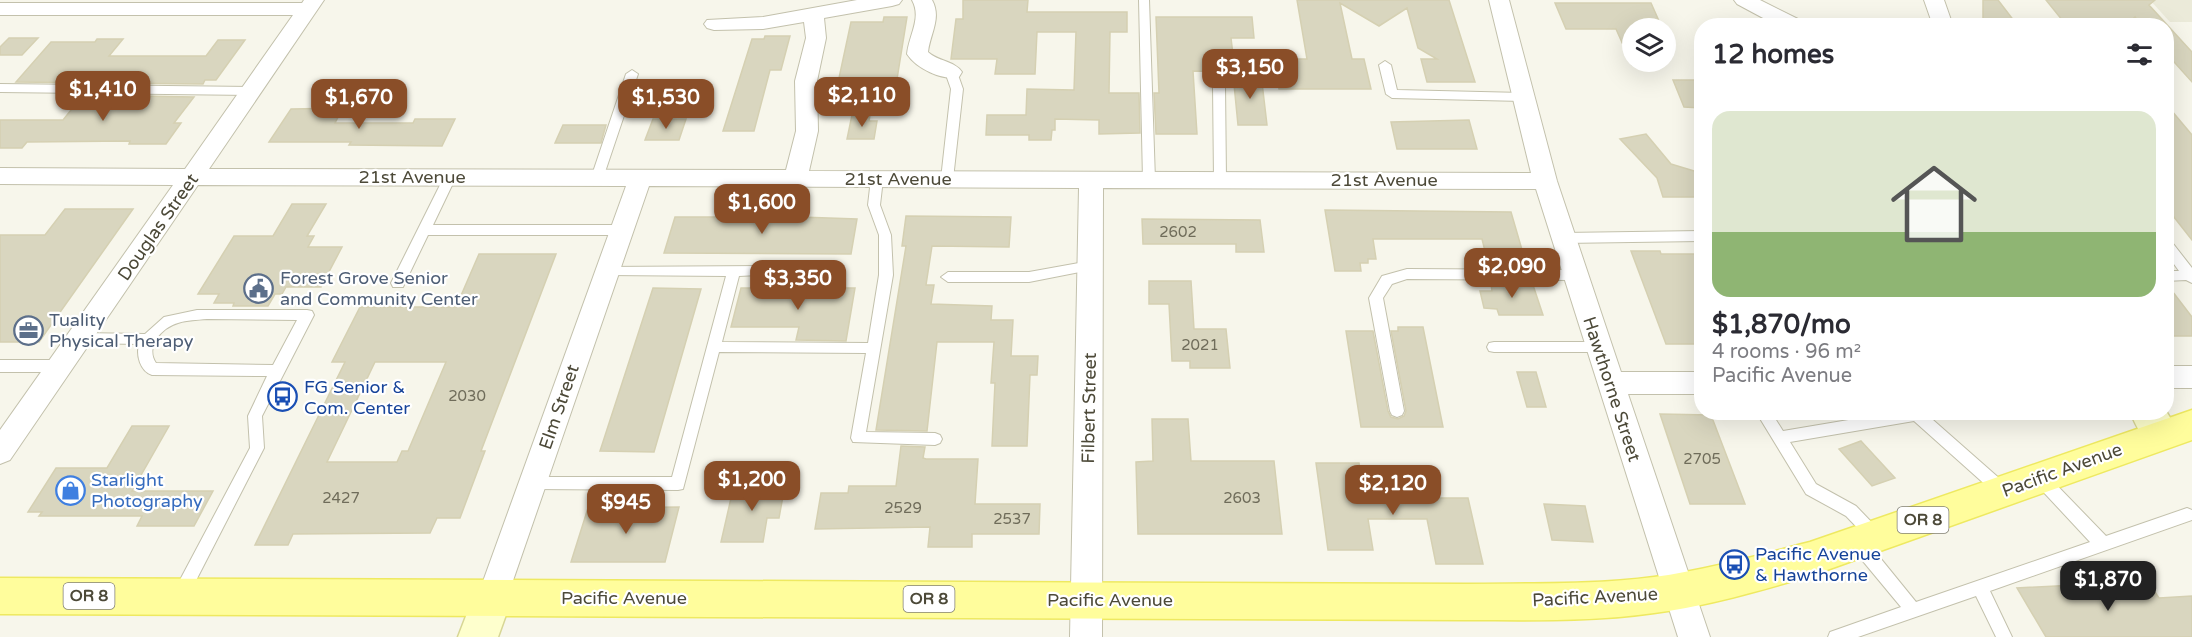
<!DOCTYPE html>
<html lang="en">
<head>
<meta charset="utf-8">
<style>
  :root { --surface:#fff; --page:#f2f2f3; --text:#2b2b33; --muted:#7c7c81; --line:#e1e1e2; --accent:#8a4e28 }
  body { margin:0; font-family:"Varela Round",sans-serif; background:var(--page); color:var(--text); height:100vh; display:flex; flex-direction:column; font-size:22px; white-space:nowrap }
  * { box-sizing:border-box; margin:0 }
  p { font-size:20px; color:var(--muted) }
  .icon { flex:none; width:33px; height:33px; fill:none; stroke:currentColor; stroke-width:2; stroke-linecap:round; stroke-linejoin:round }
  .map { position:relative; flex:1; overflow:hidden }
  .drawer { position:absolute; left:1694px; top:18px; width:480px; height:402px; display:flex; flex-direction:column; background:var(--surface); border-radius:24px; box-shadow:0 6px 24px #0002 }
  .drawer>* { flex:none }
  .buttons { position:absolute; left:1622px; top:18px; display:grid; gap:12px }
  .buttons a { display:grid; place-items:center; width:54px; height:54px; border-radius:50%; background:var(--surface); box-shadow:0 6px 24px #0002; font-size:30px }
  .price { position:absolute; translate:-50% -51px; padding:0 14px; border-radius:12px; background:var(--accent); color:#fff; font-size:20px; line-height:39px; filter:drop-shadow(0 2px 3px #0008) }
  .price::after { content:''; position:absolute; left:50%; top:36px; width:18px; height:14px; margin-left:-9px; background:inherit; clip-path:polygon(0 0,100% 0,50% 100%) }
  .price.active { background:#222; color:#fff }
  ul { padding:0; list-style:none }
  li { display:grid; align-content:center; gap:12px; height:318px; padding:0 18px }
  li+li { border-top:2px solid var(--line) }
  li span { display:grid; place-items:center; height:186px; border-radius:18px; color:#555 }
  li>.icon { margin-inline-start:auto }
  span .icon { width:108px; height:108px; fill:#fffc; stroke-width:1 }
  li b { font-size:26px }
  h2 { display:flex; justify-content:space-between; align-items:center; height:72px; padding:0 18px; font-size:26px }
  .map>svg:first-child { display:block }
</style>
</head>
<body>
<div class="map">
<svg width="2192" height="637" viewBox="0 0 2192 637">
  <rect width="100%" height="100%" fill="#f7f6eb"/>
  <!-- residential -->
  <path fill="#ebead9" d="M2150 0H2192V22H2170Z"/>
  <!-- building -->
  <path fill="#d9d6bf" stroke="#d5d0b2" stroke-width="1.5" fill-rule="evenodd" d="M963 0H1028L1027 12H1127V32H1110L1109 93H1139L1140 133 1099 134V120L1055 119V130H1052L1051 140H1029V135H986L987 115H1026L1027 89 1074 90 1076 32H1037L1035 74H995L997 59H951L956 19H963Z
    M1297 0H1449L1475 82H1427L1421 59H1437L1418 48 1407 8 1379 26 1340 3 1352 59H1364L1371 89H1279L1274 59H1307Z
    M1983 0H1998L2018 26H1983Z
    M2046 0H2155L2149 5 2192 52V82L2166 53V26H2142L2135 17 2126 26H2067Z
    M1555 3H1651L1659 21H1638L1641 28H1632V65L1616 29H1566Z
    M884 17H907L897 79 839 78 851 22H883Z
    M1156 17H1252L1254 38H1231L1235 72 1193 71 1197 134H1156L1154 93H1159Z
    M765 36H790L781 70H770L754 131H723L752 39H764Z
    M9 38H38L22 55H0V47Z
    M97 39H123L109 56H206L218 40H245L216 80H205L203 84 16 82 51 42H95Z
    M1233 74H1261L1267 125H1238Z
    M1673 80H1701V108L1684 107Z
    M83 95 194 97 174 123H181L166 144H129L130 141 27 142 22 148H0V120H63Z
    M2166 104 2192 135V240L2166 207Z
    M343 108 335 123H413L415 119H455L442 146 349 145 351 142H269L291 109Z
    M852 115H870L869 121H877L874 139H847Z
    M653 119H686L679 140H645Z
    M1469 120 1477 149H1397L1391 122Z
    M563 125H606L601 143H555Z
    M1646 134 1671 164 1701 173V197H1663L1657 178 1620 139Z
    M292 204H326L307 236H314L308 247H342L321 287H286L282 294H275L268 306H233L234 303H214L219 294H198L234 236H273Z
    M65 209H133L39 342H0V235H45Z
    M1325 210 1511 212 1527 267H1489L1482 239H1373L1376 259H1368V263H1360L1361 271H1335Z
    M906 216 1011 217 1009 247 932 246 926 285H934L931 304 992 306 991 320H1013L1011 356H1038L1037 375H1030L1027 446H992L995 383H991L994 342H937L927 431 876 430 906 246H902Z
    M675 217H800L857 219 851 254 664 253Z
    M1142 219 1260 220 1264 252H1236V244H1143Z
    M1631 251H1660L1661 254H1701V344H1666Z
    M479 254H556L481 451H485L460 518H437L430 533 293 534 288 545H255L345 362H332L360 307H456ZM375 362H446L408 451H402L397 462H327Z
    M1149 281H1191L1194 329H1226L1230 368H1190V361H1172L1169 304H1149Z
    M1493 282H1532L1543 315H1499L1497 309 1484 308 1480 291H1492L1491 284Z
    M2166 283 2192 317V336H2166Z
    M653 288 701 289 654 452 600 451Z
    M741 288H855L846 341 796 340 799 327H731Z
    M1398 327H1423L1443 427H1361L1346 331H1373L1388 411 1391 417 1398 419 1404 416 1406 411 1391 331H1398Z
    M1517 372H1536L1546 407H1527Z
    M1660 414 1711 415 1745 504H1690Z
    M1152 419H1188L1191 461H1274L1282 534H1138L1136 462 1153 461Z
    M132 426H169L132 491H213L194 526H137L142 516H39L42 512H28L56 468H107Z
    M1861 441 1895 478 1872 486 1839 449Z
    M901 446 925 447 923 458 926 459H978L975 504H1040L1039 534H972V547H928L930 527 815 529 821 493H848L849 486H896Z
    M1316 463H1359L1364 498H1468L1483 564H1436L1427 519H1368L1373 550H1328Z
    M734 485H785L779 518H767L763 542H721Z
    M1544 504 1585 506 1593 542 1552 540Z
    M679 507 665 562H571L588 508Z
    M2075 585 2078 590 2151 586 2159 598 2192 596V637H2046L2017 588Z"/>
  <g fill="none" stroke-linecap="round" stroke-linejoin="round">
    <defs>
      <path id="lane" d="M1139 0H1149L1155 180 1149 184 1143 180Z
        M1385 61 1391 65 1397 90 1523 93 1529 97 1523 101 1392 98 1386 94 1379 65Z
        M951 68 957 72 963 89 953 179 947 183 941 179 951 89 945 72Z
        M632 70 638 74 603 178 597 182 593 181 591 178 626 74Z
        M1219 81 1225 85 1226 180 1220 184 1214 180 1213 85Z
        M0 84 251 87 257 91 251 95 0 92Z
        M450 173 456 177 433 225H622L628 230 622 235H428L403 287H393L391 283 444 177Z
        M877 175 883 179 880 205 891 235 893 275 866 432 935 433 940 435 942 439 940 443 935 445 853 442 851 438 866 353 719 352 683 489 678 490 532 489 527 488 524 483 527 478 532 477H672L726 276 607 275 602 273 600 270 602 267 777 266 782 268 784 271 782 274 739 276 722 342 868 343 879 275V235L868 205 871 179Z
        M1701 231V241L1563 243 1557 238 1563 233Z
        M2166 239 2171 241 2192 268V283L2186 280 2166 281V271H2179L2166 253Z
        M1090 261 1097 266 1095 269 1029 282H948L941 277 948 272H1029Z
        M1407 269 1575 270 1582 275 1575 280 1407 279 1392 284 1383 298 1404 411 1402 415 1397 417 1392 415 1390 411 1369 298 1382 276Z
        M197 310H307L312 311 314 315 262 416 264 448 186 600 180 602 174 600 172 595 250 448 248 416 267 376 152 375C140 371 136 355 139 344L80 343 75 342 73 338 75 334 80 333 145 334 164 317ZM207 319 297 320 273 365 156 363C145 347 161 328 178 323 187 320 197 320 207 319Z
        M1494 342H1598L1603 343 1605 347 1603 351 1598 352H1494L1489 351 1487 347 1489 343Z
        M0 360H60L65 362 67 366 65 370 60 372H0Z
        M1756 412H1771L1783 431 1896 412H1924L2008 486 2011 491 2008 496 2003 498 1998 496 1914 421 1790 442 1816 484 1856 506 1881 532 1884 537 1881 542 1876 544 1871 542 1846 516 1806 494Z
        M2040 472 2045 473 2106 536 2187 508 2192 510V520L1990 591 2012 637H1996L1976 596 1858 637H1828L1830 632 1901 607 1852 548 1850 543 1852 538 1858 536 1864 538 1916 602 2090 542 2035 483 2033 478 2035 473Z"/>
      <path id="street" d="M304 0H324L209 169 786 170 796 131 795 81 806 38 804 22 763 29 714 30 707 28 704 24 707 20 763 17 857 0H902L899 4 892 6 824 18 826 38 817 81 818 131 809 171 1531 173 1489 0H1509L1557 181 1621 372H1701V394H1628L1710 637H1678L1536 189 1103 188 1102 637H1070L1079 188 649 186 507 598 503 608 492 612 481 608 477 598 626 186 198 185 10 460 0 464V430L173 185 0 184V168L185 169 293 15H0V3H302Z
        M912 0H932C942 18 930 34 928 52 937 61 955 61 962 72L959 77C942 81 916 68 907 54 909 35 922 18 912 0Z
        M1734 0H1760L1802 21 1805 26H1778L1737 4Z
        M1924 0H1944L1951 20 1949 26H1929L1931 20Z
        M2166 366H2192V388H2166Z"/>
      <path id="secondary" d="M2166 411 2180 434 2175 445C2148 454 2140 434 2130 412Z
        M492 580 506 585 512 598 498 637H458L478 585Z"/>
      <path id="primary" d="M2192 410V440L1810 576C1759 591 1707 606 1654 613 1592 622 1528 620 1466 620L0 614V578L1466 584C1528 583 1592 585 1654 577 1707 570 1759 555 1810 542Z"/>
    </defs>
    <!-- lane casing -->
    <use href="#lane" stroke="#c3c1ac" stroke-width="2"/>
    <!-- street casing -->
    <use href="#street" stroke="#c3c1ac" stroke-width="2"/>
    <!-- secondary casing -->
    <use href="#secondary" stroke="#d7d695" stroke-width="3"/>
    <!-- primary casing -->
    <use href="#primary" stroke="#eee961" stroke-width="3"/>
    <!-- lane -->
    <use href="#lane" fill="#fff" fill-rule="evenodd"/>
    <!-- street -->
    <use href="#street" fill="#fff" fill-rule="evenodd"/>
    <!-- secondary -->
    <use href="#secondary" fill="#feffcd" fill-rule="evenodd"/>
    <!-- primary -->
    <use href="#primary" fill="#fffd9c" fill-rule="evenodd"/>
  </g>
  <!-- icons -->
  <defs>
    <symbol id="civic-ring" viewBox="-11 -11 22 22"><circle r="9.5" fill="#fff" stroke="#5c6f8a" stroke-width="1.5"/><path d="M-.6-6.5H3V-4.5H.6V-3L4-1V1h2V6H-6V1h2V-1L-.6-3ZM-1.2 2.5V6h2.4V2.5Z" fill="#5c6f8a"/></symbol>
    <symbol id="office-ring" viewBox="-11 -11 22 22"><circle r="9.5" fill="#fff" stroke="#5c6f8a" stroke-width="1.5"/><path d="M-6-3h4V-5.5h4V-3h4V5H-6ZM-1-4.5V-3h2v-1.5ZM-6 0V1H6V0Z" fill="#5c6f8a"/></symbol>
    <symbol id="bus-ring" viewBox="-11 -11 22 22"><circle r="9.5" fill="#fff" stroke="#1a4fb4" stroke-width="1.5"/><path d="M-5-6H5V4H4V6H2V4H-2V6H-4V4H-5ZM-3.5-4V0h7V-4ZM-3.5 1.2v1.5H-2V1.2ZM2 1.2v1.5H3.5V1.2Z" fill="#1a4fb4"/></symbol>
    <symbol id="shop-ring" viewBox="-11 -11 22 22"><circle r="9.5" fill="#fff" stroke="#3f7fe0" stroke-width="1.5"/><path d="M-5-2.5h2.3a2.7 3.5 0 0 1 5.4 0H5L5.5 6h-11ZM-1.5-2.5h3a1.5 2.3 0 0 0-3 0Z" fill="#3f7fe0"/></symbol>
  </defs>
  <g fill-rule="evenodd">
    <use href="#civic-ring" x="242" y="272" width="33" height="33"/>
    <use href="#office-ring" x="12" y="314" width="33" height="33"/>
    <use href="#bus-ring" x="266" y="380" width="33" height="33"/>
    <use href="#shop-ring" x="54" y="474" width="33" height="33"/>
    <use href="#bus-ring" x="1718" y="548" width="33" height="33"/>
  </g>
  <g text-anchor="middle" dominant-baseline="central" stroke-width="4.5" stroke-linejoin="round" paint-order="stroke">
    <!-- number labels -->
    <g font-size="15" fill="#6f6c5a">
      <text x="1178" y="232">2602</text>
      <text x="1200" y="345">2021</text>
      <text x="467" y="396">2030</text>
      <text x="1702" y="459">2705</text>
      <text x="341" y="498">2427</text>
      <text x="1242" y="498">2603</text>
      <text x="903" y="508">2529</text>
      <text x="1012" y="519">2537</text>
    </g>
    <!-- shield labels -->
    <g fill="#fff" stroke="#828074" stroke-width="1.5">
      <rect x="1897.5" y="507" width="51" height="26" rx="4.5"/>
      <rect x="63.5" y="583" width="51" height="26" rx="4.5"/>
      <rect x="903.5" y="586" width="51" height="26" rx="4.5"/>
    </g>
    <g font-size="16" font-weight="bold" fill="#4c4938">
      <text x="1923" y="520">OR 8</text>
      <text x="89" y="596">OR 8</text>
      <text x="929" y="599">OR 8</text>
    </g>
    <!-- street labels -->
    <g font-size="18" fill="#4c4938" stroke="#fff">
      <text x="412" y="177">21st Avenue</text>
      <text x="898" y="179">21st Avenue</text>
      <text x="1384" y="180">21st Avenue</text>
      <text transform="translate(158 227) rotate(-55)">Douglas Street</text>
      <text transform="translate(1612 389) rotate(72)">Hawthorne Street</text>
      <text transform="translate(559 407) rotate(-71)">Elm Street</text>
      <text transform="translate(1089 408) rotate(-89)">Filbert Street</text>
      <text transform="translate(2062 470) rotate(-20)">Pacific Avenue</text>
      <text transform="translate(1595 597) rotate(-3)">Pacific Avenue</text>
      <text x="624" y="598">Pacific Avenue</text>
      <text x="1110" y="600">Pacific Avenue</text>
    </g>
    <!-- service labels -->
    <g font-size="18" fill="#4e5e75" stroke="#fff" text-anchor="start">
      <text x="280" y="278">Forest Grove Senior<tspan x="280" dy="21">and Community Center</tspan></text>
      <text x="49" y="320">Tuality<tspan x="49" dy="21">Physical Therapy</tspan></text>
    </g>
    <!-- transit labels -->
    <g font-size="18" fill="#164399" stroke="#fff" text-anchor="start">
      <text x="304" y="387">FG Senior &amp;<tspan x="304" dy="21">Com. Center</tspan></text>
      <text x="1755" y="554">Pacific Avenue<tspan x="1755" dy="21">&amp; Hawthorne</tspan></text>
    </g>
    <!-- shop labels -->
    <g font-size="18" fill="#366cbe" stroke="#fff" text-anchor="start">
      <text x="91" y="480">Starlight<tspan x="91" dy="21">Photography</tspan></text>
    </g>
  </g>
</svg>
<div class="buttons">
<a><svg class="icon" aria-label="layers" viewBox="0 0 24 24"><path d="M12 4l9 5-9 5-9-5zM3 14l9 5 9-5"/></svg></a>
</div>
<b class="price" style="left:1250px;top:100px">$3,150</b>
<b class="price" style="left:103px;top:122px">$1,410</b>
<b class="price" style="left:862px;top:128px">$2,110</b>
<b class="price" style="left:359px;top:130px">$1,670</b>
<b class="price" style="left:666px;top:130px">$1,530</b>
<b class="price" style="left:762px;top:235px">$1,600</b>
<b class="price" style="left:1512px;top:299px">$2,090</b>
<b class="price" style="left:798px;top:311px">$3,350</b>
<b class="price" style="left:752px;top:512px">$1,200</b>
<b class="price" style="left:1393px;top:516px">$2,120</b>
<b class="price" style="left:626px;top:535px">$945</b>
<b class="price active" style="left:2108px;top:612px">$1,870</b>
<section class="drawer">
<h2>12 homes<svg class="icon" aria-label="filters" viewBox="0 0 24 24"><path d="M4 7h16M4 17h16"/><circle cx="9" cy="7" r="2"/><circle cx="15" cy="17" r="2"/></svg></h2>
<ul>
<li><span style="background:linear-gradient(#dfe7d0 65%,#8fb573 0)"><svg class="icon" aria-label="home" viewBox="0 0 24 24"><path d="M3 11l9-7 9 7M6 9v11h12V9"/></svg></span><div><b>$1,870/mo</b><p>4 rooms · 96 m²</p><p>Pacific Avenue</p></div></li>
</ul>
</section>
</div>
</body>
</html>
